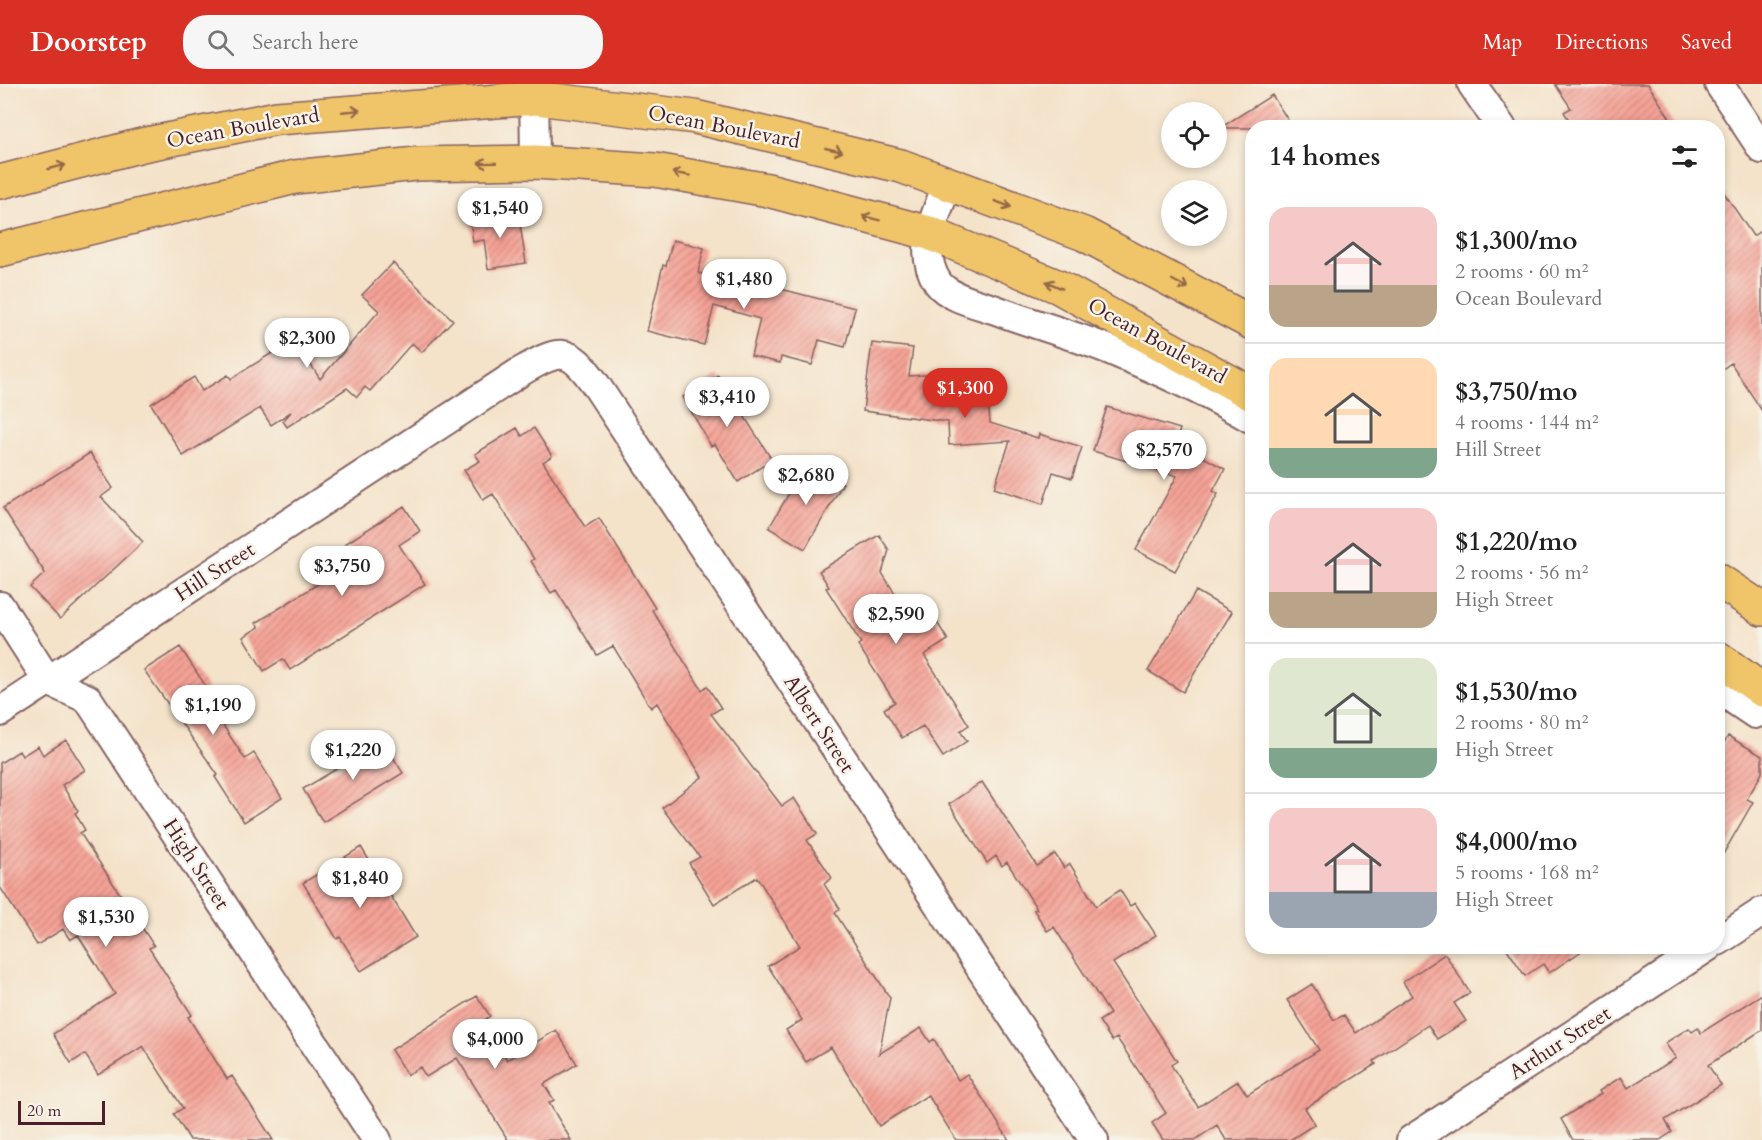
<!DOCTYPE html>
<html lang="en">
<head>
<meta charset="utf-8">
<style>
  :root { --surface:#fff; --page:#f6f6f6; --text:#222; --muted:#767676; --line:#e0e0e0; --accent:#d93025 }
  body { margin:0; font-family:Cardo,serif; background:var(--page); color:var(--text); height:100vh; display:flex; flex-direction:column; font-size:22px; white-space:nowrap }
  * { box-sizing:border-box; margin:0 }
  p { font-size:20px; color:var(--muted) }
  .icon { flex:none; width:33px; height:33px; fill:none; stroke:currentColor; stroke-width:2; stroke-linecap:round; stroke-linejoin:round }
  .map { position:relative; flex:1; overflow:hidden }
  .sheet { position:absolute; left:1245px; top:36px; width:480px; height:834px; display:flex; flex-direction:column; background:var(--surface); border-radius:24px; box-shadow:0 3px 9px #0003 }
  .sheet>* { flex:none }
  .fabs { position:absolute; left:1161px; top:18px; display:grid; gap:12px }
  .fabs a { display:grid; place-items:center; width:66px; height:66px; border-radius:50%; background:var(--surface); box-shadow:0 3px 9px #0003; font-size:30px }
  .scale { position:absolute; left:18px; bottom:15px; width:87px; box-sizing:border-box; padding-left:6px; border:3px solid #4a1f2b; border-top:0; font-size:16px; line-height:21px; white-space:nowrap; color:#4a1f2b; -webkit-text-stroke:4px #f7f3e8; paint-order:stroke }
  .price { position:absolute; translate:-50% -51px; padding:0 14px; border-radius:21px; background:#fff; color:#222; font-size:20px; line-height:39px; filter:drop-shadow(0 2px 3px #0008) }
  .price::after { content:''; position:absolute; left:50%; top:36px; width:18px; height:14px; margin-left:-9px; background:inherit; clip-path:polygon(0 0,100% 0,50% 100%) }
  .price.current { background:var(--accent); color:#fff }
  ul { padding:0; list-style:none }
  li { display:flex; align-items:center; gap:18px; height:150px; padding:0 24px }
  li+li { border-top:2px solid var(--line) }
  li span { display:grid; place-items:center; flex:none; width:168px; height:120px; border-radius:18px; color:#555 }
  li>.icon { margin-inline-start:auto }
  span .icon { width:72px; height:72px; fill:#fffc; stroke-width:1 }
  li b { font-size:26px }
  h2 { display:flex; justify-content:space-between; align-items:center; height:72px; padding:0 24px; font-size:26px }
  header { display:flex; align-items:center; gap:36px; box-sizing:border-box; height:84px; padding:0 30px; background:var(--accent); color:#fff }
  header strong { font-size:28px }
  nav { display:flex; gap:33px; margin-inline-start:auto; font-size:21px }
  .search { width:420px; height:54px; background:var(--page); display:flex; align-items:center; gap:15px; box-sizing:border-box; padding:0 21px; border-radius:24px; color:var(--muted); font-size:22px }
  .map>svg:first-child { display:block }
</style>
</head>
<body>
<header>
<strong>Doorstep</strong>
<div class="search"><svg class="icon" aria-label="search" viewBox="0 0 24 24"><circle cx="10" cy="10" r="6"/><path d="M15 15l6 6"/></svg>Search here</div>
<nav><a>Map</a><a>Directions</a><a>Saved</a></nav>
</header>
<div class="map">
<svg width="1762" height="1056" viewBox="0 0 1762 1056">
  <defs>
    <pattern id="building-hatch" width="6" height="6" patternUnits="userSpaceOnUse" patternTransform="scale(1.5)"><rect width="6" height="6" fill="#f6a397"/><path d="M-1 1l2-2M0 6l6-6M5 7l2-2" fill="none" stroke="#c9847b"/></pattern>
  </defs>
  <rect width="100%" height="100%" fill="#f7f3e8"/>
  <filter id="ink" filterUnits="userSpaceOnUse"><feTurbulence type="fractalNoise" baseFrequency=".0167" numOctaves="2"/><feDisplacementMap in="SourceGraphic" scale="12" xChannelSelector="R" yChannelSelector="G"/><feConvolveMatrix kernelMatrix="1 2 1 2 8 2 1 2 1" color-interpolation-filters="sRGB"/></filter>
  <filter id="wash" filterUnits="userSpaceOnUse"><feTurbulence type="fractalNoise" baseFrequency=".008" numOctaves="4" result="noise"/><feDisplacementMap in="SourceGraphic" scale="24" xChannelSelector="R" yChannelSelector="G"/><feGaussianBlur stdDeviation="1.35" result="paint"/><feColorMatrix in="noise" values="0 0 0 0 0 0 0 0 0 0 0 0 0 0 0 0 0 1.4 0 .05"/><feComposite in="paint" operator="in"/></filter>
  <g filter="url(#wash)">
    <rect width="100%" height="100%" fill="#f4e2c9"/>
    <g id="blocks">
      <!-- building -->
      <path fill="url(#building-hatch)" d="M1555 0H1648L1676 44H1574L1564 28 1571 24Z
        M1272 11 1293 44H1220Z
        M1718 100 1753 152 1762 146V327L1731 279 1718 288Z
        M518 127 526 179 488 185 484 156 473 158 470 135Z
        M673 156 704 164 698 189 764 205 765 201 855 224 845 263 819 256 812 281 781 273 780 279 751 272 760 235 714 222 704 261 647 247 663 181 666 182Z
        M393 179 453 236 422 268 412 259 370 307 365 303 357 313 347 304 287 343 283 337 291 328 271 341 260 324 183 372 151 320 194 293 202 307 228 291 231 295 294 255 320 295 379 227 362 211Z
        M872 259 913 264 909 292 986 287 990 339 1038 354 1039 350 1082 363 1072 394 1053 388 1043 420 994 404 1010 357 949 361 948 338 863 327Z
        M718 291 772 376 738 398 715 360 711 362 683 313Z
        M1107 323 1180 345 1176 358 1225 385 1213 407 1218 410 1175 487 1136 466 1177 392 1093 367Z
        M517 344 522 352 534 344 552 372 543 378 585 443 599 434 655 524 652 526 702 606 707 602 721 624 711 630 782 722 794 714 817 750 807 756 832 794 824 800 840 825 835 829 890 914 879 970 921 944 930 958 934 955 958 996 967 990 1009 1056H956L928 1011 879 1042 831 963 806 978 786 946 802 936 768 882 800 862 757 793 714 820 689 779 700 773 662 724 702 693 657 619 651 624 613 562 597 571 556 506 551 509 531 477 534 475 493 410 483 416 464 386 480 377 475 370Z
        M90 369 113 404 101 413 143 458 60 535 30 503 45 489 3 424Z
        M807 378 843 399 805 465 769 444Z
        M404 422 420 447 399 461 425 500 290 586 283 575 264 587 243 553 259 543 256 539 356 476 345 460Z
        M879 451 889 466 882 489 909 532 926 521 948 556 924 571 969 641 960 647 967 657 943 673 923 642 902 654 884 625 895 618 858 561 861 559 826 504 829 503 819 487Z
        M1196 507 1232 528 1183 608 1148 587Z
        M180 563 207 604 201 608 245 675 254 669 282 714 244 738 215 693 218 691 144 586Z
        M1728 652 1762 672V689L1747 715 1753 718 1718 779V670Z
        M66 656 85 686 62 701 78 727 75 729 85 746 80 749 154 862 149 864 192 931 188 933 227 995 232 992 273 1056H190L174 1030 183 1024 143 962 98 991 85 970 71 979 53 950 115 910 78 851 70 856 63 845 37 861 0 803V679L19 667 22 672 38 662 43 671Z
        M383 657 403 689 323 738 303 705Z
        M982 698 1037 782 1055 770 1064 784 1070 780 1096 822 1120 806 1130 822 1135 819 1156 851 1113 879 1177 977 1171 981 1198 1023 1238 997 1247 1011 1319 966 1287 916 1312 900 1334 936 1344 931 1356 949 1412 912 1403 898 1445 870 1470 909 1454 919 1466 937 1437 955 1428 941 1374 977 1376 980 1305 1024 1315 1040 1290 1056H1226L1217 1041 1195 1056H1163L1152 1039 1166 1029 1117 954 1112 957 1099 937 1110 930 1054 843 1047 847 1034 826 1037 825 1007 778 1002 782 996 772 987 779 949 720Z
        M361 763 416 853 361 887 340 853 337 855 303 799Z
        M1505 862H1589L1549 889 1543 880 1525 892Z
        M1762 910V946L1708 981 1721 1001 1665 1036 1672 1048 1660 1056H1573L1561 1035 1601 1010 1599 1007 1621 993 1628 1004 1676 974 1665 959 1689 944 1692 948 1698 944 1701 949Z
        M477 912 490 932 483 937 507 976 556 946 577 980 544 1000 554 1016 549 1019 571 1056H508L457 974 426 993 420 983 407 991 391 966Z"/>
    </g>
  </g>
  <g filter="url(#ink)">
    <use href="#blocks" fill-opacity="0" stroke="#866362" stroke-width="1.5"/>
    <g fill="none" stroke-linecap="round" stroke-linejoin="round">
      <defs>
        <path id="minor" d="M534 0 535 78
          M1472 0 1502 44
          M1719 0 1762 65
          M948 99C936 131 916 166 938 199 949 214 979 220 996 226 1035 241 1078 252 1117 269 1163 288 1209 310 1252 335
          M0 522 48 597 88 615 377 1056
          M1718 605 1755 630
          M0 628 520 288C560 265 568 261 596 301L1094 1056
          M1718 857 1762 828
          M1411 1056 1709 862"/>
        <path id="major" d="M0 98 142 61 277 34 536 14 695 33 901 82 1084 150 1252 239
          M0 166 295 93 416 80 535 78 655 86 768 106 929 149 1059 203 1252 310
          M1718 496 1762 525
          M1718 574 1762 606"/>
      </defs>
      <!-- minor casing -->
      <use href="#minor" stroke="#866362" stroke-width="32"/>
      <!-- major casing -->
      <use href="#major" stroke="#866362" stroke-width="36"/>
      <!-- minor -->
      <use href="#minor" stroke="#fff" stroke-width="28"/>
      <!-- major -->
      <use href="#major" stroke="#f0c469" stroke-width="33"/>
    </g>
    <!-- one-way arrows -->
    <defs><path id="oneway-shaft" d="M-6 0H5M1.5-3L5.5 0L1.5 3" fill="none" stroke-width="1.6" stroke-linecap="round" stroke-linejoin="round" transform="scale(1.5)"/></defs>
    <g stroke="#956947">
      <use href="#oneway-shaft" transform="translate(351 27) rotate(-5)"/>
      <use href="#oneway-shaft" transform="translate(834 66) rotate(13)"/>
      <use href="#oneway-shaft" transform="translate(487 79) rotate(179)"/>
      <use href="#oneway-shaft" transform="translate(57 83) rotate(-14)"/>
      <use href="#oneway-shaft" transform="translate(681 90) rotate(-170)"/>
      <use href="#oneway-shaft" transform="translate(1003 120) rotate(20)"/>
      <use href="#oneway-shaft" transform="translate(871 134) rotate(-165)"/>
      <use href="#oneway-shaft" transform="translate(1180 200) rotate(28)"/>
      <use href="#oneway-shaft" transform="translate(1054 201) rotate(-156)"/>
    </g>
  </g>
  <g text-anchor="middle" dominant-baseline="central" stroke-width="5" stroke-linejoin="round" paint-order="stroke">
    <!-- street labels -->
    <g font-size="21" fill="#4a1f2b" stroke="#f7f3e8">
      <text transform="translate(724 43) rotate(11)">Ocean Boulevard</text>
      <text transform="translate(243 44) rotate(-10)">Ocean Boulevard</text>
      <text transform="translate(1157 257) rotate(29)">Ocean Boulevard</text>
      <text transform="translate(215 488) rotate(-33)">Hill Street</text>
      <text transform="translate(819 640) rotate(57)">Albert Street</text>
      <text transform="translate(196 780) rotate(57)">High Street</text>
      <text transform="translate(1560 959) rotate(-33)">Arthur Street</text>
    </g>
  </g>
</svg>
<div class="fabs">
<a><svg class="icon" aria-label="locate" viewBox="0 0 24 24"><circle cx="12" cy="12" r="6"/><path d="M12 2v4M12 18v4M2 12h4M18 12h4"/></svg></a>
<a><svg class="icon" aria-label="layers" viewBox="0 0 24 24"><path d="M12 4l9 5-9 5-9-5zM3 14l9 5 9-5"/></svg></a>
</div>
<div class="scale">20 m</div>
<b class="price" style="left:500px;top:155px">$1,540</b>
<b class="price" style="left:744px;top:226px">$1,480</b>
<b class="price" style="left:307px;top:285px">$2,300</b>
<b class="price current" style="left:965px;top:335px">$1,300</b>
<b class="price" style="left:727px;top:344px">$3,410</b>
<b class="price" style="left:1164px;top:397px">$2,570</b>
<b class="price" style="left:806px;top:422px">$2,680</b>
<b class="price" style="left:342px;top:513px">$3,750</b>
<b class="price" style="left:896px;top:561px">$2,590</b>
<b class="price" style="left:213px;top:652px">$1,190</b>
<b class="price" style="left:353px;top:697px">$1,220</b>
<b class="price" style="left:360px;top:825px">$1,840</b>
<b class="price" style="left:106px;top:864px">$1,530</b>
<b class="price" style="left:495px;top:986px">$4,000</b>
<section class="sheet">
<h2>14 homes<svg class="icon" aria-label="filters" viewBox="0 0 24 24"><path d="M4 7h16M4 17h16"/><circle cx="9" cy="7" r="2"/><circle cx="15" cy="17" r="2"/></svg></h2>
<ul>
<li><span style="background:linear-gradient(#f6c9c9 65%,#b9a48a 0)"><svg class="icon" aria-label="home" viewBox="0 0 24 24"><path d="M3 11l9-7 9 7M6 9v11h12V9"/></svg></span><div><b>$1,300/mo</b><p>2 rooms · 60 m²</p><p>Ocean Boulevard</p></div></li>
<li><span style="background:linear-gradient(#ffd9b3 75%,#7fa58c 0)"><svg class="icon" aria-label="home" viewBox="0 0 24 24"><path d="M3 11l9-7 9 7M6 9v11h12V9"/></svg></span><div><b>$3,750/mo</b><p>4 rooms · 144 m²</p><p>Hill Street</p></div></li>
<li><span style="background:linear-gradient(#f6c9c9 70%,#b9a48a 0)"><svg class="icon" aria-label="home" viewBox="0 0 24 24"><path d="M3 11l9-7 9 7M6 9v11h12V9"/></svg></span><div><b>$1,220/mo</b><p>2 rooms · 56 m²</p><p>High Street</p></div></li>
<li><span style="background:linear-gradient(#dfe7d0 75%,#7fa58c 0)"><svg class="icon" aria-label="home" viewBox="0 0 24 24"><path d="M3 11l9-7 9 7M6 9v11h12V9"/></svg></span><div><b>$1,530/mo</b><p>2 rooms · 80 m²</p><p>High Street</p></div></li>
<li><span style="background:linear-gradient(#f6c9c9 70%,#9aa5b1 0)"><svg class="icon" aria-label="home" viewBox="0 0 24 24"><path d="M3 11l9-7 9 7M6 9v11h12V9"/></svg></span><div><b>$4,000/mo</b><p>5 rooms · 168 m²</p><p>High Street</p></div></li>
</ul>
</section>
</div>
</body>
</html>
